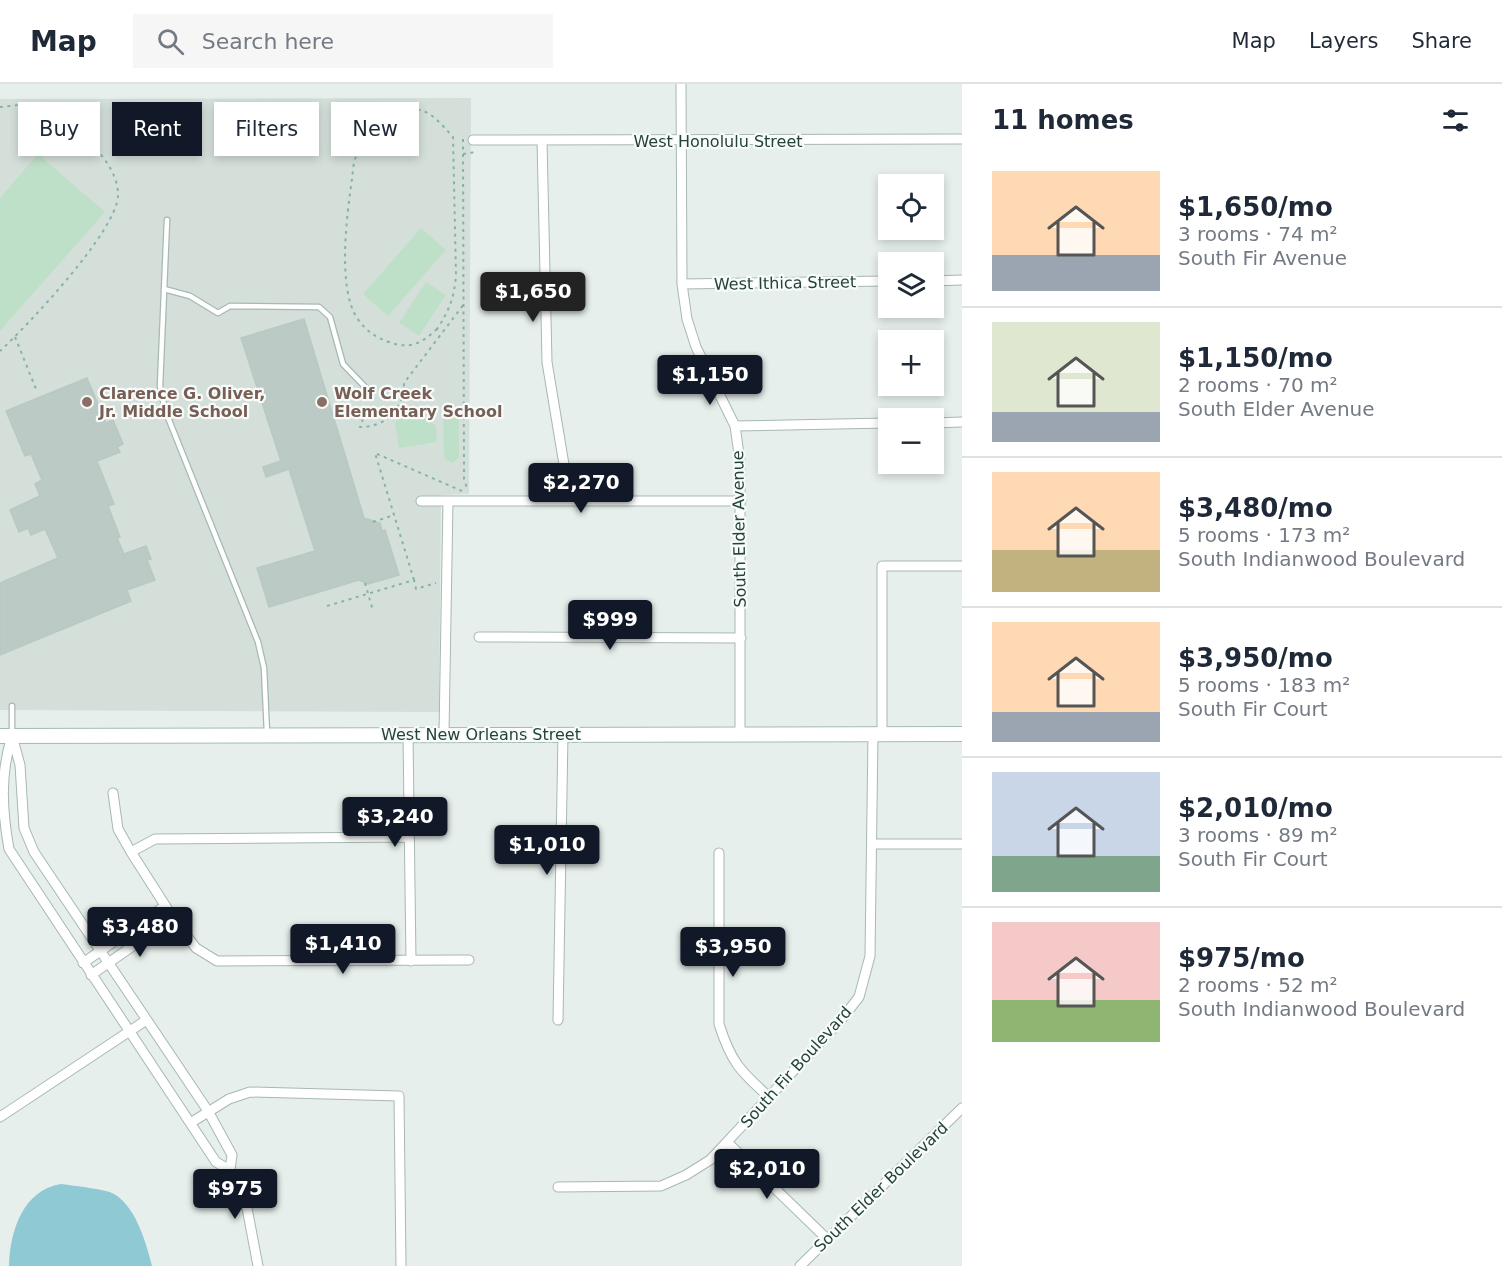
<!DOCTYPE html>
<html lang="en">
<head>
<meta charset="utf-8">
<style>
  :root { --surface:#fff; --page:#f6f6f7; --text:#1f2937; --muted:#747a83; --line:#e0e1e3; --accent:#111827 }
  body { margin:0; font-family:"DejaVu Sans",sans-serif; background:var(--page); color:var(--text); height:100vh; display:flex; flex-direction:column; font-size:22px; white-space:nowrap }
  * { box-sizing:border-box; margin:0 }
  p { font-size:20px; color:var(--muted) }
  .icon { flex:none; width:33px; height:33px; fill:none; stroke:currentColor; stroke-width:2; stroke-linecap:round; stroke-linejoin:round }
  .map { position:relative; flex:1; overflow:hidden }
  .side { display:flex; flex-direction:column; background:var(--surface); width:540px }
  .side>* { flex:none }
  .hud { position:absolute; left:18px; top:18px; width:570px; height:54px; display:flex; gap:12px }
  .buttons { position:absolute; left:878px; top:90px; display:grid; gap:12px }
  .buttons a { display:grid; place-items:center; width:66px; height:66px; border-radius:0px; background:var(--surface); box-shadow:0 3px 9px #0003; font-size:30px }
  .price { position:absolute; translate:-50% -51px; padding:0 14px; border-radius:6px; background:var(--accent); color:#fff; font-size:20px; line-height:39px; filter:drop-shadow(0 2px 3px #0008) }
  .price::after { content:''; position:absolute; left:50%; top:36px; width:18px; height:14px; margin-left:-9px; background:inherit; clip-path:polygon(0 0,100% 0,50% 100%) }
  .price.selected { background:#222; color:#fff }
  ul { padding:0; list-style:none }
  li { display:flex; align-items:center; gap:18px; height:150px; padding:0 30px }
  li+li { border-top:2px solid var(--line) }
  li span { display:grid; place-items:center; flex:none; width:168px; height:120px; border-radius:0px; color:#555 }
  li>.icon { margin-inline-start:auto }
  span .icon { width:72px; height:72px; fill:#fffc; stroke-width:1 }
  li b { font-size:26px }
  h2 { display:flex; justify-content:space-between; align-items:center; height:72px; padding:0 30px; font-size:26px }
  .chip { padding:0 21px; border-radius:0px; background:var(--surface); box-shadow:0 3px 9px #0003; font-size:21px; line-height:54px }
  .chip.selected { background:var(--accent); color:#fff }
  header { display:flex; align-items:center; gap:36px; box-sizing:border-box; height:84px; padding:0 30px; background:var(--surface); border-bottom:2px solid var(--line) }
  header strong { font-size:28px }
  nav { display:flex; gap:33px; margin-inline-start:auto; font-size:21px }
  .search { width:420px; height:54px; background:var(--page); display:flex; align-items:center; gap:15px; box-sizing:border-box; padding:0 21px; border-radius:0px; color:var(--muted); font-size:22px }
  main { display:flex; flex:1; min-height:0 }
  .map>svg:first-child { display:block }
</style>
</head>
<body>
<header>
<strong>Map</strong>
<div class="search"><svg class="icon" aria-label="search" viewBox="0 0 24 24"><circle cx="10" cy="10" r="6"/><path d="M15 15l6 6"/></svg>Search here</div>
<nav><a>Map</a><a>Layers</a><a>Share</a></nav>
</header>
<main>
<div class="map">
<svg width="962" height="1182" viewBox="0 0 962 1182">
  <rect width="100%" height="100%" fill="#e6efeb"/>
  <!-- built -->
  <path fill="#d4dfda" d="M471 14 469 410 441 411 439 628 0 626V15Z"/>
  <!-- green -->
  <path fill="#bfe0c8" d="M38 70 105 128 0 247V114Z
    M421 144 446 166 388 232 363 210Z
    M426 198 446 211 419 252 399 239Z
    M447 326H455L459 330V374L452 379 444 374 443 331Z
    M417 328 436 342 437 358 399 364 395 340 399 331Z"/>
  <!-- water -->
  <path fill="#8ec9d4" d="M61 1100C70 1101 108 1106 112 1109 135 1120 146 1158 152 1182H9C10 1147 23 1106 61 1100Z"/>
  <!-- building -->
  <path fill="#bbcac4" stroke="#b8c9c2" stroke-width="1.5" d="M304 235 364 434 380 439 382 447 385 446 399 491 368 500 359 496 269 523 257 484 315 467 289 385 266 393 263 383 281 377 241 254Z
    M87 294 106 339 113 336 123 360 117 363 120 368 97 377 114 420 108 422 120 453 117 454 124 470 146 462 151 475 147 476 155 496 127 506 131 517 0 571V499L58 474 45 445 31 451 28 444 19 448 10 426 40 412 35 400 42 396 31 370 25 372 6 327Z"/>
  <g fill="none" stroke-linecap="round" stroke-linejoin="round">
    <defs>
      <path id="lane" d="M167 136 160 302 165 326 258 558 264 584 267 649
        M164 205 190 212 218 229 230 222 319 223 330 233 343 280 368 306
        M12 649V622"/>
      <path id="street" d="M681 0 682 200 687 235 696 263 735 342 740 377V649
        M473 56 962 55
        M542 56 547 278 570 417
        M933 197 962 196
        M682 200 888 197
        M933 339 962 338
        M735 342 888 339
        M421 417H741
        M479 553 741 554
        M444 649 448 417
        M882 649V482H962
        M408 650 411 877
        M12 652 20 681 24 744 34 768 208 1027 232 1071 230 1086 247 1124 258 1182
        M12 652C0 690 2 726 9 765L216 1078 230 1086
        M113 709 118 745 131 768 177 840 196 864 217 877 469 876
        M873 760H962
        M131 768 155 755 408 753
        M719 769V940C731 978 740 987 769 1013
        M83 879 165 822
        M91 891 173 834
        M558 936 563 650
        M0 1033 145 937
        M192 1038 229 1015 250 1008 399 1012 401 1182
        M727 1058 826 1154
        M558 1103 661 1102 686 1091 710 1076 841 936 859 913 870 872 873 650
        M800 1182 962 1024"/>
      <path id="secondary" d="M0 652 962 650"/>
    </defs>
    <!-- lane casing -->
    <use href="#lane" stroke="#a8b8b2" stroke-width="7"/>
    <!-- street casing -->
    <use href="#street" stroke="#a8b8b2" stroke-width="11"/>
    <!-- secondary casing -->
    <use href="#secondary" stroke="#a4bbb3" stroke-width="16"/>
    <!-- path -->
    <path stroke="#86b3a5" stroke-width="2" stroke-dasharray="3 4.5" stroke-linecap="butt" d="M0 23C12 22 29 19 41 21 57 23 73 44 85 54 100 67 119 90 118 112 116 148 28 241 0 267
      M463 55 464 395 468 407
      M463 70 476 68
      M437 245C422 259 410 266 389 258 375 253 366 247 357 234 337 203 347 130 352 95 353 89 353 78 356 73 361 61 379 50 388 41 417 13 430 27 453 53L456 192C454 214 449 227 437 245L442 248
      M15 253 36 305
      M363 335 360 343C386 343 404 325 404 299L464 220
      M373 438 394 431
      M414 496 375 369 462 407
      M365 499 373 527
      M327 522 414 496 416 505 436 499"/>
    <!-- lane -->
    <use href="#lane" stroke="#fff" stroke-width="4.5"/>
    <!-- street -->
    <use href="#street" stroke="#fff" stroke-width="9"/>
    <!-- secondary -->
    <use href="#secondary" stroke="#fff" stroke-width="14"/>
  </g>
  <!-- markers -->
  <g fill="#8d6e63" stroke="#f7fbf9" stroke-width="2">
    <circle cx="87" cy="318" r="6"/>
    <circle cx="322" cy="318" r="6"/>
  </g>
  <g text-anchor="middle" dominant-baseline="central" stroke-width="4.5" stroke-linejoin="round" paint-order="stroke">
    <!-- street labels -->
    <g font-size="16" fill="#24423a" stroke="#f7fbf9">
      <text x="718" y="57">West Honolulu Street</text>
      <text transform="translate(785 199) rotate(-1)">West Ithica Street</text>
      <text transform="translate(739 445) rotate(-91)">South Elder Avenue</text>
      <text x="481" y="650">West New Orleans Street</text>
      <text transform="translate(796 983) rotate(-48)">South Fir Boulevard</text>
      <text transform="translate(881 1103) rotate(-44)">South Elder Boulevard</text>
    </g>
    <!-- education labels -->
    <g font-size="16" font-weight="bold" fill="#785e54" stroke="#f7fbf9" text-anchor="start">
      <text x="99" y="309">Clarence G. Oliver,<tspan x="99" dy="18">Jr. Middle School</tspan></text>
      <text x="334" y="309">Wolf Creek<tspan x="334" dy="18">Elementary School</tspan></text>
    </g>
  </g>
</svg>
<div class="buttons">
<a><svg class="icon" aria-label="locate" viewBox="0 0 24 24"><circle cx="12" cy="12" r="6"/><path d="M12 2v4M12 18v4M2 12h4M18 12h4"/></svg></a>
<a><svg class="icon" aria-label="layers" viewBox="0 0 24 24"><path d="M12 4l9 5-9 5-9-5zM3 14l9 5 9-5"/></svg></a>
<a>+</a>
<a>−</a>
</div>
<b class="price selected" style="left:533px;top:239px">$1,650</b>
<b class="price" style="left:710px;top:322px">$1,150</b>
<b class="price" style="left:581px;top:430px">$2,270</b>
<b class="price" style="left:610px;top:567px">$999</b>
<b class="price" style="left:395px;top:764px">$3,240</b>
<b class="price" style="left:547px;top:792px">$1,010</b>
<b class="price" style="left:140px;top:874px">$3,480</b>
<b class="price" style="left:343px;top:891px">$1,410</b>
<b class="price" style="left:733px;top:894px">$3,950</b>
<b class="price" style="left:767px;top:1116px">$2,010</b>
<b class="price" style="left:235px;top:1136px">$975</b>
<div class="hud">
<a class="chip">Buy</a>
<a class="chip selected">Rent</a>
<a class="chip">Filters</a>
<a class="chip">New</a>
</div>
</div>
<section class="side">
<h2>11 homes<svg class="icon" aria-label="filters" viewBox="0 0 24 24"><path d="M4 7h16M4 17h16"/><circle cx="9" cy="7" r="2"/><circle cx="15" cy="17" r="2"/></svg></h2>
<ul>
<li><span style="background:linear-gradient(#ffd9b3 70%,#9aa5b1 0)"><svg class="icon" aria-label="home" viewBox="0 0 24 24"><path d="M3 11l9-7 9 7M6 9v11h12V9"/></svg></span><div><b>$1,650/mo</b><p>3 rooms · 74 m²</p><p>South Fir Avenue</p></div></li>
<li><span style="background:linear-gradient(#dfe7d0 75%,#9aa5b1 0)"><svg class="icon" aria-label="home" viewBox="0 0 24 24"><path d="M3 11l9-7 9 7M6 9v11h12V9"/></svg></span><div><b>$1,150/mo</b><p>2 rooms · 70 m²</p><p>South Elder Avenue</p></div></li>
<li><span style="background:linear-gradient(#ffd9b3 65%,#c2b280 0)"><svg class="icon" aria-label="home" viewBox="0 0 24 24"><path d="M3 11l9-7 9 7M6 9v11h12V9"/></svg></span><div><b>$3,480/mo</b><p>5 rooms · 173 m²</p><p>South Indianwood Boulevard</p></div></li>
<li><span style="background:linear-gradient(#ffd9b3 75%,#9aa5b1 0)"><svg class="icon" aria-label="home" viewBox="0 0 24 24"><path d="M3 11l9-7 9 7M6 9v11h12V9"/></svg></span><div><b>$3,950/mo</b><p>5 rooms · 183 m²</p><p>South Fir Court</p></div></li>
<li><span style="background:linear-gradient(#c9d6e8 70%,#7fa58c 0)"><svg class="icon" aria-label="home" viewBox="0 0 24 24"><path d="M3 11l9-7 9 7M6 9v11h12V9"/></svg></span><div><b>$2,010/mo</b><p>3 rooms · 89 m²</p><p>South Fir Court</p></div></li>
<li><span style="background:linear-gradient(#f6c9c9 65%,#8fb573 0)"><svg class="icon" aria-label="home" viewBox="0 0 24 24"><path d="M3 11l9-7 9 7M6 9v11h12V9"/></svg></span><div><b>$975/mo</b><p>2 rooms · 52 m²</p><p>South Indianwood Boulevard</p></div></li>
</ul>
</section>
</main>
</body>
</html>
